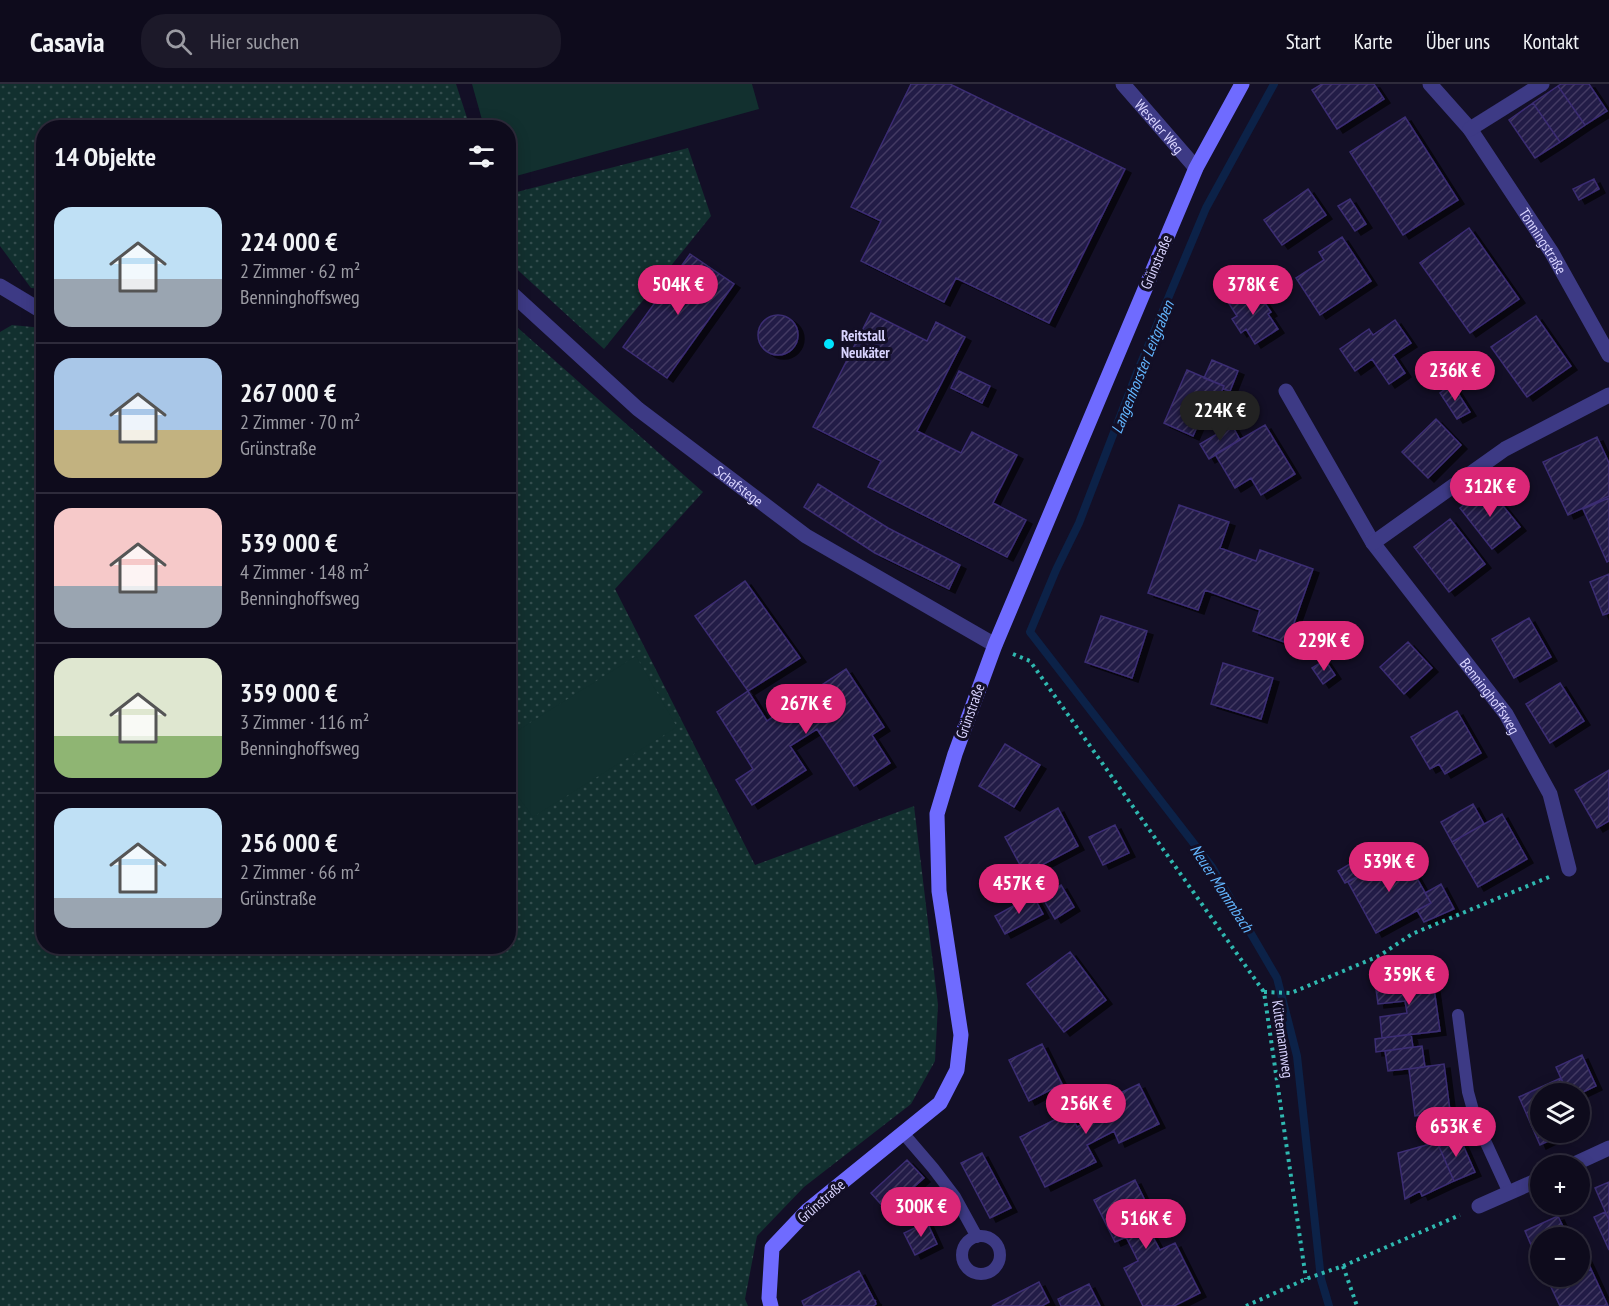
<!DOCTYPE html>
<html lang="de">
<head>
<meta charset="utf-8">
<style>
  :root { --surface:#0e0b1c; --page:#1c1929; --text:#f1f3f6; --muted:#9b9ba3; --line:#2e2b3b; --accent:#db2777 }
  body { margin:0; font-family:"PT Sans Narrow",sans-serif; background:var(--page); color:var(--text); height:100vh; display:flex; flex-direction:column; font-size:22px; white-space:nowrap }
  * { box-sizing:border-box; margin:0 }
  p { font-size:20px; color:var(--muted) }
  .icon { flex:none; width:33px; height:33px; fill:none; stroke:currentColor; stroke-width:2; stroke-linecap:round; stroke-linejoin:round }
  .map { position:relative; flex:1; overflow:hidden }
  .details { position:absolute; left:36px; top:36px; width:480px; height:834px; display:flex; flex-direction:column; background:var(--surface); border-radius:24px; box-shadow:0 3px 15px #0003,0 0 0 2px var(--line) }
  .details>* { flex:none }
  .tools { position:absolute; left:1530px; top:999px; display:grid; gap:12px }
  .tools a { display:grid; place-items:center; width:60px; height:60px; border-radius:50%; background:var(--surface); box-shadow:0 3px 15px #0003,0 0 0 2px var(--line); font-size:30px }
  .price { position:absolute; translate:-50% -51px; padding:0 14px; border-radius:21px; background:var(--accent); color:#fff; font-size:20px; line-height:39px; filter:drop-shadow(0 2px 3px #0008) }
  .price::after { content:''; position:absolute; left:50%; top:36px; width:18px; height:14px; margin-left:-9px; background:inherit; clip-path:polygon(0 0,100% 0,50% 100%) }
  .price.active { background:#222; color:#fff }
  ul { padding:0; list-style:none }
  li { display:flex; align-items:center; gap:18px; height:150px; padding:0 18px }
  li+li { border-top:2px solid var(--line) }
  li span { display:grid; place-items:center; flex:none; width:168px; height:120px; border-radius:18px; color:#555 }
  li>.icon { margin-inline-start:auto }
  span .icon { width:72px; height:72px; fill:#fffc; stroke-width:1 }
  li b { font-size:26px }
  h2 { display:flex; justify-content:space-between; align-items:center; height:72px; padding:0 18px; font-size:26px }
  header { display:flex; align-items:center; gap:36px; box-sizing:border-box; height:84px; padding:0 30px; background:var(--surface); border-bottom:2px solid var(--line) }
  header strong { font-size:28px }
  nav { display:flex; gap:33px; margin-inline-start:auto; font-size:21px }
  .search { width:420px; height:54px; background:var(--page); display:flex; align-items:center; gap:15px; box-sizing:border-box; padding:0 21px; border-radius:24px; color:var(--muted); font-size:22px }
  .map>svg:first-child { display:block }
</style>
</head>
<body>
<header>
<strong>Casavia</strong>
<div class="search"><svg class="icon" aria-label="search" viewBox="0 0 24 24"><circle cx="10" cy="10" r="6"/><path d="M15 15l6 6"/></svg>Hier suchen</div>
<nav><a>Start</a><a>Karte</a><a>Über uns</a><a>Kontakt</a></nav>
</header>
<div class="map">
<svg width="1609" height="1222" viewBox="0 0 1609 1222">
  <defs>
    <pattern id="grass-dots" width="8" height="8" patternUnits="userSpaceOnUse" patternTransform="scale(1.5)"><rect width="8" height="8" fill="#12302f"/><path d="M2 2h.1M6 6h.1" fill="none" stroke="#344d4e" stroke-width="1.8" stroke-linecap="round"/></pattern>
    <pattern id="building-hatch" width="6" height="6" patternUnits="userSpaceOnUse" patternTransform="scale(1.5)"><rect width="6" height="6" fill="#241b47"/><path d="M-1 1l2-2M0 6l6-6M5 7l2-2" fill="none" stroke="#433b63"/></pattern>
    <filter id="shadow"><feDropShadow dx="6" dy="4" stdDeviation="0" flood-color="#0009"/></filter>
  </defs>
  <rect width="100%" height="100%" fill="#130f26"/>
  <!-- grass -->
  <path fill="url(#grass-dots)" d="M0 0H456L470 43 44 44 43 205 31 204 0 162Z
    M688 64 711 132 604 265 509 178V110Z
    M509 236 703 408 615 505 755 781 914 722 938 921 935 977 911 1020 804 1103 757 1152 745 1215 748 1222H0V248L12 241 43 244 44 862H508Z"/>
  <!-- pitch -->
  <path fill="#12302f" d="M472 0H752L759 25 509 94 508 44 484 43Z
    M636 572 677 643 533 733 509 700V652Z"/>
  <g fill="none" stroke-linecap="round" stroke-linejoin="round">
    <!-- stream -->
    <path stroke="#0c2248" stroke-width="8" d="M1274 0 1206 124 1138 286 1079 439 1056 486 1030 548 1212 783 1277 894 1297 972 1321 1195 1329 1222"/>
  </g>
  <!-- building -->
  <path fill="url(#building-hatch)" stroke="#3b2d73" stroke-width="1.5" filter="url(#shadow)" d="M911 0H950L1125 85 1049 239 956 194 944 218 861 177 881 137 851 123Z
    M1322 0H1374L1384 15 1337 45 1312 6Z
    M1561 0H1589L1607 27 1585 41 1558 2Z
    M1558 2 1585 41 1560 58 1533 19Z
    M1533 19 1560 58 1535 74 1509 36Z
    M1405 33 1458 116 1403 151 1350 68Z
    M1594 95 1599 105 1579 116 1573 105Z
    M1308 105 1326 131 1282 161 1264 136Z
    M1350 115 1366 140 1355 147 1338 122Z
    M1469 144 1519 215 1470 249 1420 179Z
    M1342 153 1371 197 1320 231 1296 194 1324 176 1319 168Z
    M690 170 734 200 667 294 623 263Z
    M1251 203 1260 216 1262 215 1271 228 1268 230 1278 245 1255 260 1246 245 1241 249 1232 235 1237 232 1228 218Z
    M871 229 927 257 936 238 965 253 917 347 961 369 972 348 1017 371 993 419 1026 436 1007 473 868 403 881 377 813 343Z
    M758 251a20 20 0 1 1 40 0a20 20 0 1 1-40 0Z
    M1536 232 1571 282 1527 313 1491 263Z
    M1395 236 1411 259 1393 271 1405 289 1389 300 1372 275 1355 287 1340 265 1369 245 1373 251Z
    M1212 276 1238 287 1230 307 1223 305 1224 302 1204 294Z
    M1187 286 1224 302 1209 337 1201 334 1193 352 1164 339Z
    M959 287 990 302 982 319 951 304Z
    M1452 300 1470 328 1457 335 1440 309Z
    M1436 335 1461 361 1428 394 1402 368Z
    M1232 341 1240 356 1209 375 1200 360Z
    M1265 341 1295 390 1261 411 1251 394 1235 404 1215 370Z
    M1597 353 1609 379V412L1568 431 1543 378Z
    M818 400 888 444 960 481 949 505 875 469 804 423Z
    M1487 402 1520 443 1492 465 1460 424Z
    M1609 414V477L1607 478 1583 425Z
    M1179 421 1229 438 1220 464 1256 477 1260 466 1313 485 1287 559 1253 547 1260 526 1205 506 1198 526 1148 509Z
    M1450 435 1485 480 1449 508 1414 463Z
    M1609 490V529L1603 531 1590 498Z
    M745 497 800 574 748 607 695 532Z
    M1101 532 1147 547 1132 594 1085 578Z
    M1529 534 1551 573 1514 594 1492 555Z
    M1408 558 1432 584 1404 610 1380 583Z
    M1325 576 1335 591 1323 600 1312 584Z
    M1223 579 1273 594 1261 635 1211 620Z
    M846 585 884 643 872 651 890 679 854 702 817 645 790 662 806 686 752 721 736 696 753 685 717 628 748 607 767 637Z
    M1560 599 1584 637 1550 659 1526 620Z
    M1457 627 1481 669 1445 690 1439 680 1430 685 1411 653Z
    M1005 660 1040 681 1014 723 979 702Z
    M1609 686V737L1597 744 1575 706Z
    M1473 720 1484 740 1452 758 1441 738Z
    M1058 724 1078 762 1025 790 1005 753Z
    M1502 730 1527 775 1478 803 1452 758Z
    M1115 741 1129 769 1103 781 1089 753Z
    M1402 768 1431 819 1376 849 1348 798Z
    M1363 772 1370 786 1345 799 1338 787Z
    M1441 800 1454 825 1424 838 1417 826 1431 819 1425 809Z
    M1061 801 1074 823 1055 835 1042 813Z
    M1033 811 1043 830 1005 850 995 832Z
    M1070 868 1106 916 1064 948 1027 900Z
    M1432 890 1440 947 1382 954 1380 933 1407 929 1405 917 1378 920 1375 898Z
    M1411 950 1413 963 1376 968 1375 955Z
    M1042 960 1062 1000 1029 1017 1009 976Z
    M1422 962 1425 983 1388 987 1385 967Z
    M1582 971 1596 1002 1579 1010H1568L1556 983Z
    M1444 980 1450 1027 1415 1032 1409 985Z
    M1561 994 1568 1010H1540V1048H1567L1540 1061 1519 1013Z
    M1139 1000 1159 1040 1119 1059 1114 1047 1087 1061 1096 1078 1045 1103 1020 1053 1070 1028 1077 1043 1104 1030 1099 1019Z
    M1459 1052 1475 1088 1454 1097 1437 1058Z
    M1437 1058 1454 1097 1422 1112 1420 1107 1405 1115 1398 1069Z
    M982 1069 1011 1124 990 1134 961 1079Z
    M907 1076 924 1094 887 1127 871 1109Z
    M1135 1096 1155 1137 1147 1142 1160 1166 1175 1159 1200 1209 1174 1222H1143L1124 1184 1138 1177 1126 1153 1115 1158 1094 1116Z
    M1609 1098V1136L1595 1104Z
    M1605 1128 1609 1136V1166L1594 1133Z
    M1558 1132 1567 1151 1561 1154H1540V1165L1534 1168 1525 1147Z
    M927 1138 937 1160 915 1171 904 1149Z
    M1580 1162 1591 1185 1580 1190Z
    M1591 1185 1608 1222H1560L1551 1203 1574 1192H1580V1190Z
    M859 1187 874 1216 876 1217H875L876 1220 873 1222H804L802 1217Z
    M1546 1192H1574L1551 1203Z
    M1039 1198 1049 1218 1042 1222H992Z
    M1089 1200 1100 1222H1061L1058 1215Z"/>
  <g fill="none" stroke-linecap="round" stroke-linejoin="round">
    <!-- path -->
    <path stroke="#2fb8b0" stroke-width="4" stroke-dasharray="3 4.5" stroke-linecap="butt" d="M1013 570 1030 577 1264 908 1306 1195
      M1264 908 1291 909 1379 872 1412 850 1549 793
      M1343 1182 1357 1222
      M1246 1222 1306 1195 1343 1182 1460 1131"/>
    <!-- lane -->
    <path stroke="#3d3a85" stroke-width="12" d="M1458 931 1468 1008 1476 1037 1509 1109
      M903 1049 933 1084 955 1113 977 1153
      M962 1171a19 19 0 1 1 38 0a19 19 0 1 1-38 0Z"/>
    <!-- street -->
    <g stroke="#3d3a85" stroke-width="15">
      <path id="s1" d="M1123 0 1196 84"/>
      <path id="s2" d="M1430 0 1470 45 1552 169 1609 271"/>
      <path d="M1470 45 1542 0"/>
      <path d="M0 202 40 226H44"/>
      <path id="s3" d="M508 206 638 325 806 452 995 561"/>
      <path id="s4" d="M1286 307 1373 459 1506 630 1550 710 1569 785"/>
      <path d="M1373 459 1505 365 1609 311"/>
      <path d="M1570 1082 1609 1064"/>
      <path d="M1479 1122 1540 1095"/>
    </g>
    <!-- secondary -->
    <path stroke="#6f6bff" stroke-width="15" d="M771 1222 769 1214 772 1164 808 1126 940 1019 957 986 961 951 939 807 937 730 955 670 995 561 1196 84 1242 0"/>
  </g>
  <!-- markers -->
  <circle fill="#00e5ff" stroke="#130f26" stroke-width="2" cx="829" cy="260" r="6"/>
  <g text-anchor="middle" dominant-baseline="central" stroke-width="6" stroke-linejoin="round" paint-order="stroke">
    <!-- street labels -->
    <g font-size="15" fill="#d9d4ff" stroke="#130f26">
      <text stroke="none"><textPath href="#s1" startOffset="56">Weseler Weg</textPath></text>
      <text stroke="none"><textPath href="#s2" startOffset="194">Tönningstraße</textPath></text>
      <text transform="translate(1156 178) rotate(-67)">Grünstraße</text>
      <text stroke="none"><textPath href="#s3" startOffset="303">Schafstege</textPath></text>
      <text stroke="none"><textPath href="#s4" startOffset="368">Benninghoffsweg</textPath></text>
      <text transform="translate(970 627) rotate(-70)">Grünstraße</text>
      <text transform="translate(1283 955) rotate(82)">Küttemannweg</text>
      <text transform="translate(821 1117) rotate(-41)">Grünstraße</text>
    </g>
    <!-- poi labels -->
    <g font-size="15" font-weight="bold" fill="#d9d4ff" stroke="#130f26" text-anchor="start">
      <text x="841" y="251">Reitstall<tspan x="841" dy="17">Neukäter</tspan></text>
    </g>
    <!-- water labels -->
    <g font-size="16" font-style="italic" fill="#62b6ff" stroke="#130f26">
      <text transform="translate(1142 283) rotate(-68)">Langenhorster Leitgraben</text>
      <text transform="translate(1222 804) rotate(57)">Neuer Mommbach</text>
    </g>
  </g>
</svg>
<div class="tools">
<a><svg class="icon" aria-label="layers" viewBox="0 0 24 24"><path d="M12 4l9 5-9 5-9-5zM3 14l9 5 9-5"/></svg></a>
<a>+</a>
<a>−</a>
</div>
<b class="price" style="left:678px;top:232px">504K €</b>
<b class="price" style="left:1253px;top:232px">378K €</b>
<b class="price" style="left:1455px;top:318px">236K €</b>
<b class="price active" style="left:1220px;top:358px">224K €</b>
<b class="price" style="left:1490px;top:434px">312K €</b>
<b class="price" style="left:1324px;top:588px">229K €</b>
<b class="price" style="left:806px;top:651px">267K €</b>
<b class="price" style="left:1389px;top:809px">539K €</b>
<b class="price" style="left:1019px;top:831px">457K €</b>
<b class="price" style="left:1409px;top:922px">359K €</b>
<b class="price" style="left:1086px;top:1051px">256K €</b>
<b class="price" style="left:1456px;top:1074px">653K €</b>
<b class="price" style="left:921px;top:1154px">300K €</b>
<b class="price" style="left:1146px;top:1166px">516K €</b>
<section class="details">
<h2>14 Objekte<svg class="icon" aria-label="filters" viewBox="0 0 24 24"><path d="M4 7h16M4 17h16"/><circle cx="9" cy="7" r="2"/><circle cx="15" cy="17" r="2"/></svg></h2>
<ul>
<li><span style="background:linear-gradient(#bfe0f5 60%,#9aa5b1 0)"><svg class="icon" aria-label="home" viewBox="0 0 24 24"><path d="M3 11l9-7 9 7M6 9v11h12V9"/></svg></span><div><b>224 000 €</b><p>2 Zimmer · 62 m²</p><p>Benninghoffsweg</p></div></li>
<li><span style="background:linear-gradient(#a9c7e8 60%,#c2b280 0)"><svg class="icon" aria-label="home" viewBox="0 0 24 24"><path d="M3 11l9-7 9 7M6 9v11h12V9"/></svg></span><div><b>267 000 €</b><p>2 Zimmer · 70 m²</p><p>Grünstraße</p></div></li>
<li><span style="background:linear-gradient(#f6c9c9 65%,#9aa5b1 0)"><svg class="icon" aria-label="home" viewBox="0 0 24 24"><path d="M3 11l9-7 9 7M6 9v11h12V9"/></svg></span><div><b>539 000 €</b><p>4 Zimmer · 148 m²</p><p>Benninghoffsweg</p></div></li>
<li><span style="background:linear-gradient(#dfe7d0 65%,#8fb573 0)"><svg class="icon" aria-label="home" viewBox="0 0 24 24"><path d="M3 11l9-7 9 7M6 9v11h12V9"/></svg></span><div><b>359 000 €</b><p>3 Zimmer · 116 m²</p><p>Benninghoffsweg</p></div></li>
<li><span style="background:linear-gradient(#bfe0f5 75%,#9aa5b1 0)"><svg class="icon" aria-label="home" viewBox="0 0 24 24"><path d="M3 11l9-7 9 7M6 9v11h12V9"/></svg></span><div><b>256 000 €</b><p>2 Zimmer · 66 m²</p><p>Grünstraße</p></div></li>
</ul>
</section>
</div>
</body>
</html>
